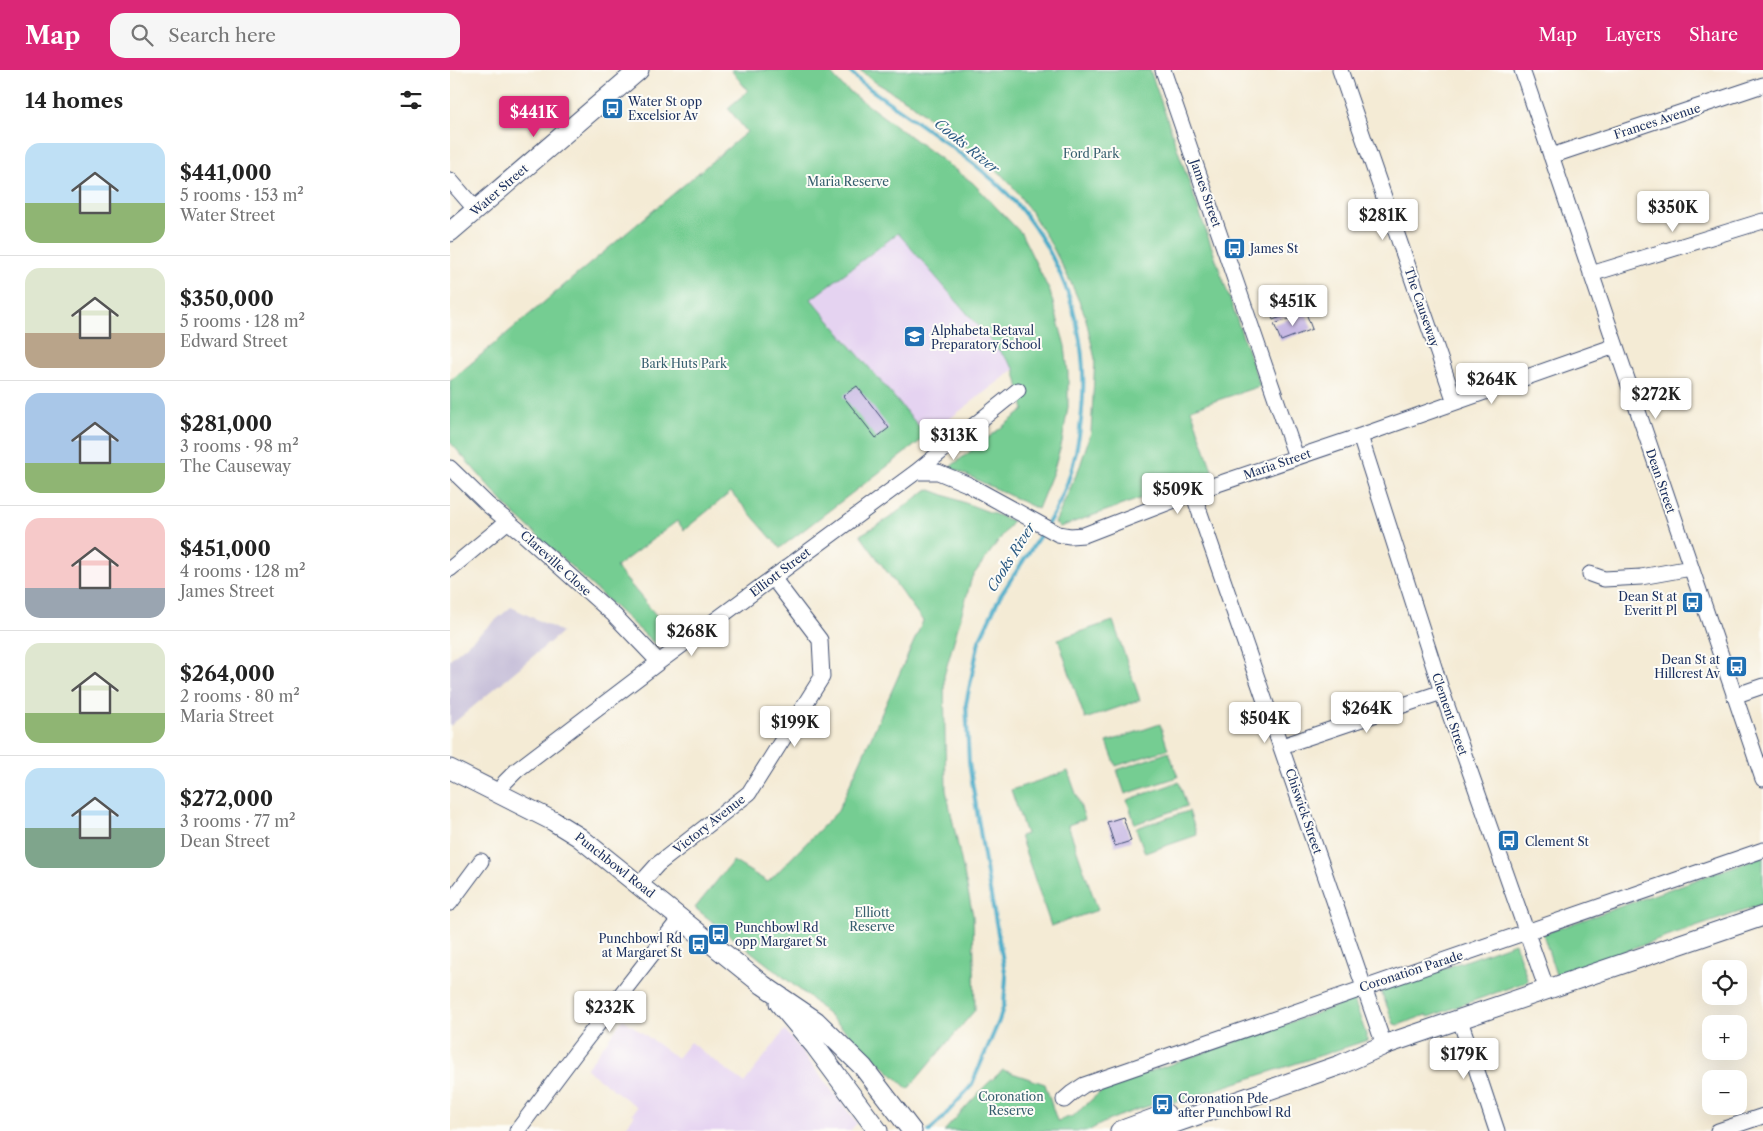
<!DOCTYPE html>
<html lang="en">
<head>
<meta charset="utf-8">
<style>
  :root { --surface:#fff; --page:#f6f6f6; --text:#222; --muted:#767676; --line:#e0e0e0; --accent:#db2777 }
  body { margin:0; font-family:"Libre Caslon Text",serif; background:var(--page); color:var(--text); height:100vh; display:flex; flex-direction:column; font-size:19px; white-space:nowrap }
  * { box-sizing:border-box; margin:0 }
  p { font-size:16px; color:var(--muted) }
  .icon { flex:none; width:28px; height:28px; fill:none; stroke:currentColor; stroke-width:2; stroke-linecap:round; stroke-linejoin:round }
  .map { position:relative; flex:1; overflow:hidden }
  .drawer { display:flex; flex-direction:column; background:var(--surface); width:450px }
  .drawer>* { flex:none }
  .controls { position:absolute; left:1252px; top:890px; display:grid; gap:10px }
  .controls a { display:grid; place-items:center; width:45px; height:45px; border-radius:10px; background:var(--surface); box-shadow:0 5px 20px #0002; font-size:25px }
  .price { position:absolute; translate:-50% -42px; padding:0 11px; border-radius:5px; background:#fff; color:#222; font-size:16px; line-height:32px; filter:drop-shadow(0 1px 2px #0008) }
  .price::after { content:''; position:absolute; left:50%; top:30px; width:15px; height:11px; margin-left:-8px; background:inherit; clip-path:polygon(0 0,100% 0,50% 100%) }
  .price.current { background:var(--accent); color:#fff }
  ul { padding:0; list-style:none }
  li { display:flex; align-items:center; gap:15px; height:125px; padding:0 25px }
  li+li { border-top:1px solid var(--line) }
  li span { display:grid; place-items:center; flex:none; width:140px; height:100px; border-radius:15px; color:#555 }
  li>.icon { margin-inline-start:auto }
  span .icon { width:60px; height:60px; fill:#fffc; stroke-width:1 }
  li b { font-size:21px }
  h2 { display:flex; justify-content:space-between; align-items:center; height:60px; padding:0 25px; font-size:21px }
  header { display:flex; align-items:center; gap:30px; box-sizing:border-box; height:70px; padding:0 25px; background:var(--accent); color:#fff }
  header strong { font-size:24px }
  nav { display:flex; gap:28px; margin-inline-start:auto; font-size:18px }
  .search { width:350px; height:45px; background:var(--page); display:flex; align-items:center; gap:12px; box-sizing:border-box; padding:0 18px; border-radius:15px; color:var(--muted); font-size:19px }
  main { display:flex; flex:1; min-height:0 }
  .map>svg:first-child { display:block }
</style>
</head>
<body>
<header>
<strong>Map</strong>
<div class="search"><svg class="icon" aria-label="search" viewBox="0 0 24 24"><circle cx="10" cy="10" r="6"/><path d="M15 15l6 6"/></svg>Search here</div>
<nav><a>Map</a><a>Layers</a><a>Share</a></nav>
</header>
<main>
<section class="drawer">
<h2>14 homes<svg class="icon" aria-label="filters" viewBox="0 0 24 24"><path d="M4 7h16M4 17h16"/><circle cx="9" cy="7" r="2"/><circle cx="15" cy="17" r="2"/></svg></h2>
<ul>
<li><span style="background:linear-gradient(#bfe0f5 60%,#8fb573 0)"><svg class="icon" aria-label="home" viewBox="0 0 24 24"><path d="M3 11l9-7 9 7M6 9v11h12V9"/></svg></span><div><b>$441,000</b><p>5 rooms · 153 m²</p><p>Water Street</p></div></li>
<li><span style="background:linear-gradient(#dfe7d0 65%,#b9a48a 0)"><svg class="icon" aria-label="home" viewBox="0 0 24 24"><path d="M3 11l9-7 9 7M6 9v11h12V9"/></svg></span><div><b>$350,000</b><p>5 rooms · 128 m²</p><p>Edward Street</p></div></li>
<li><span style="background:linear-gradient(#a9c7e8 70%,#8fb573 0)"><svg class="icon" aria-label="home" viewBox="0 0 24 24"><path d="M3 11l9-7 9 7M6 9v11h12V9"/></svg></span><div><b>$281,000</b><p>3 rooms · 98 m²</p><p>The Causeway</p></div></li>
<li><span style="background:linear-gradient(#f6c9c9 70%,#9aa5b1 0)"><svg class="icon" aria-label="home" viewBox="0 0 24 24"><path d="M3 11l9-7 9 7M6 9v11h12V9"/></svg></span><div><b>$451,000</b><p>4 rooms · 128 m²</p><p>James Street</p></div></li>
<li><span style="background:linear-gradient(#dfe7d0 70%,#8fb573 0)"><svg class="icon" aria-label="home" viewBox="0 0 24 24"><path d="M3 11l9-7 9 7M6 9v11h12V9"/></svg></span><div><b>$264,000</b><p>2 rooms · 80 m²</p><p>Maria Street</p></div></li>
<li><span style="background:linear-gradient(#bfe0f5 60%,#7fa58c 0)"><svg class="icon" aria-label="home" viewBox="0 0 24 24"><path d="M3 11l9-7 9 7M6 9v11h12V9"/></svg></span><div><b>$272,000</b><p>3 rooms · 77 m²</p><p>Dean Street</p></div></li>
</ul>
</section>
<div class="map">
<svg width="1313" height="1061" viewBox="0 0 1313 1061">
  <rect width="100%" height="100%" fill="#fdfcf7"/>
  <filter id="ink" filterUnits="userSpaceOnUse"><feTurbulence type="fractalNoise" baseFrequency=".02" numOctaves="2"/><feDisplacementMap in="SourceGraphic" scale="10" xChannelSelector="R" yChannelSelector="G"/><feConvolveMatrix kernelMatrix="1 2 1 2 8 2 1 2 1" color-interpolation-filters="sRGB"/></filter>
  <filter id="wash" filterUnits="userSpaceOnUse"><feTurbulence type="fractalNoise" baseFrequency=".0096" numOctaves="4" result="noise"/><feDisplacementMap in="SourceGraphic" scale="20" xChannelSelector="R" yChannelSelector="G"/><feGaussianBlur stdDeviation="1.12" result="paint"/><feColorMatrix in="noise" values="0 0 0 0 0 0 0 0 0 0 0 0 0 0 0 0 0 1.4 0 .05"/><feComposite in="paint" operator="in"/></filter>
  <g filter="url(#wash)">
    <rect width="100%" height="100%" fill="#f4ebd5"/>
    <!-- built -->
    <path fill="#e5d3f1" d="M448 163 565 299 477 366 361 229Z
      M173 949 227 988 240 972 294 1013 335 960 407 1053 400 1061H173L185 1045 182 1044 187 1037 136 999Z"/>
    <!-- industrial -->
    <path fill="#c7c0d9" d="M61 537 112 562 0 656V589Z"/>
    <!-- green -->
    <path fill="#75cd92" stroke="#487e78" d="M281 0H378L392 16 523 113 571 163 600 222 615 276 618 303V337L612 372 603 402 588 439 500 397 574 340 564 298 448 163 361 229 477 366 330 478 281 422 234 460 227 451 166 497 220 562 205 574 60 440 0 372V311L297 62 278 38 298 21Z
      M410 0H700L810 316 741 339 763 403 610 457 605 453 630 396 641 362 645 289 635 245 621 213 602 176 581 142 563 117 549 102 504 68 462 34 425 12Z
      M478 419 563 451 522 507 494 606 496 720 523 845 525 940 458 1019 359 927 245 838 283 791 318 812 388 741 473 551 410 465 438 449Z
      M663 551 690 630 635 649 608 569Z
      M710 654 718 679 666 696 657 672Z
      M719 682 728 707 675 724 667 700Z
      M618 701 635 749 618 755 648 840 601 856 570 766 576 764 561 720Z
      M729 712 737 736 685 754 677 730Z
      M739 741 747 765 695 783 686 758Z
      M1313 786V834L1106 905 1093 864Z
      M1065 873 1078 911 979 947 976 945 948 955 944 954 931 921Z
      M904 930 918 970 724 1033 721 1029C693 1038 663 1046 638 1061H494L536 1015 553 1000 595 1014 607 1051 623 1046 656 1017Z"/>
    <g fill="none" stroke-linecap="round" stroke-linejoin="round">
      <!-- stream -->
      <path stroke="#48abc8" stroke-width="4" d="M398 0 413 14C452 42 493 69 530 99 598 153 637 239 633 325 631 371 622 416 597 455
        M479 1061 489 1052 521 1016 549 951 554 934 556 907 538 810 519 693 516 634 529 571 550 526 593 461"/>
    </g>
    <g id="blocks">
      <!-- building -->
      <path fill="#c8b9e4" d="M853 222 859 237 823 250 817 234Z
        M856 243 862 259 831 271 824 254Z
        M407 316 439 358 426 368 393 326Z
        M673 747 681 771 665 776 657 752Z"/>
    </g>
  </g>
  <g filter="url(#ink)">
    <use href="#blocks" fill-opacity="0" stroke="#3c4b70" stroke-width="1"/>
    <g fill="none" stroke-linecap="round" stroke-linejoin="round">
      <defs>
        <path id="minor" d="M713 0C758 129 801 258 846 387
          M890 0 1005 332
          M1072 0 1313 709
          M1101 86 1313 15
          M0 110 26 140
          M1141 204 1313 151
          M910 366 992 622 1097 920
          M0 398 38 435 72 463 164 545 209 592
          M466 402H488L517 414 608 464 620 466 634 465 753 419 910 366 1165 276
          M743 423 934 975
          M0 499 58 451
          M1140 504 1154 509 1191 507 1241 498
          M1284 626 1313 616
          M832 676 992 622
          M48 723 55 712 67 700 209 592 466 402 568 320
          M190 814 208 794 299 723 372 607 370 570 323 508
          M0 833 31 791
          M1010 950 1047 1061
          M614 1030 622 1023 634 1015C860 935 1087 859 1313 780
          M67 1061 127 981 231 847
          M1268 1061 1313 1046"/>
        <path id="major" d="M0 162 189 0
          M0 699 103 751 129 767 313 915 366 951 413 997 462 1061
          M329 933 365 976 428 1061
          M670 1061 716 1044
          M702 1061 890 995 934 975 1313 846"/>
      </defs>
      <!-- minor casing -->
      <use href="#minor" stroke="#3c4b70" stroke-width="17"/>
      <!-- major casing -->
      <use href="#major" stroke="#3c4b70" stroke-width="21"/>
      <!-- minor -->
      <use href="#minor" stroke="#fff" stroke-width="15"/>
      <!-- major -->
      <use href="#major" stroke="#fff" stroke-width="19"/>
    </g>
  </g>
  <!-- icons -->
  <defs>
    <symbol id="bus-square" viewBox="-11 -11 22 22"><rect x="-9" y="-9" width="18" height="18" rx="4" fill="#1f6fb2" stroke="#fdfcf7"/><path d="M-5-6H5V4H4V6H2V4H-2V6H-4V4H-5ZM-3.5-4V0h7V-4ZM-3.5 1.2v1.5H-2V1.2ZM2 1.2v1.5H3.5V1.2Z" fill="#fff"/></symbol>
    <symbol id="school-square" viewBox="-11 -11 22 22"><rect x="-9" y="-9" width="18" height="18" rx="4" fill="#1f6fb2" stroke="#fdfcf7"/><path d="M0-5L7-2L0 1L-7-2ZM-4 1L0 2.5L4 1V4Q0 6-4 4Z" fill="#fff"/></symbol>
  </defs>
  <g fill-rule="evenodd">
    <use href="#bus-square" x="150" y="26" width="25" height="25"/>
    <use href="#bus-square" x="772" y="166" width="25" height="25"/>
    <use href="#school-square" x="452" y="254" width="25" height="25"/>
    <use href="#bus-square" x="1230" y="520" width="25" height="25"/>
    <use href="#bus-square" x="1274" y="584" width="25" height="25"/>
    <use href="#bus-square" x="1046" y="758" width="25" height="25"/>
    <use href="#bus-square" x="256" y="852" width="25" height="25"/>
    <use href="#bus-square" x="236" y="862" width="25" height="25"/>
    <use href="#bus-square" x="700" y="1022" width="25" height="25"/>
  </g>
  <g text-anchor="middle" dominant-baseline="central" stroke-width="4" stroke-linejoin="round" paint-order="stroke">
    <!-- poi labels -->
    <g font-size="12" fill="#1b2f5e" stroke="#fdfcf7" text-anchor="start">
      <text x="178" y="31">Water St opp<tspan x="178" dy="14">Excelsior Av</tspan></text>
      <text x="800" y="178">James St</text>
      <text x="481" y="260">Alphabeta Retaval<tspan x="481" dy="14">Preparatory School</tspan></text>
      <text x="1227" y="526" text-anchor="end">Dean St at<tspan x="1227" dy="14">Everitt Pl</tspan></text>
      <text x="1270" y="589" text-anchor="end">Dean St at<tspan x="1270" dy="14">Hillcrest Av</tspan></text>
      <text x="1075" y="771">Clement St</text>
      <text x="285" y="857">Punchbowl Rd<tspan x="285" dy="14">opp Margaret St</tspan></text>
      <text x="232" y="868" text-anchor="end">Punchbowl Rd<tspan x="232" dy="14">at Margaret St</tspan></text>
      <text x="728" y="1028">Coronation Pde<tspan x="728" dy="14">after Punchbowl Rd</tspan></text>
    </g>
    <!-- street labels -->
    <g font-size="12" fill="#1b2f5e" stroke="#fdfcf7">
      <text transform="translate(1207 51) rotate(-18)">Frances Avenue</text>
      <text transform="translate(49 120) rotate(-41)">Water Street</text>
      <text transform="translate(756 123) rotate(71)">James Street</text>
      <text transform="translate(972 237) rotate(71)">The Causeway</text>
      <text transform="translate(827 394) rotate(-19)">Maria Street</text>
      <text transform="translate(1211 411) rotate(71)">Dean Street</text>
      <text transform="translate(106 493) rotate(42)">Clareville Close</text>
      <text transform="translate(330 502) rotate(-37)">Elliott Street</text>
      <text transform="translate(1000 644) rotate(71)">Clement Street</text>
      <text transform="translate(854 741) rotate(71)">Chiswick Street</text>
      <text transform="translate(259 754) rotate(-38)">Victory Avenue</text>
      <text transform="translate(165 795) rotate(38)">Punchbowl Road</text>
      <text transform="translate(961 901) rotate(-18)">Coronation Parade</text>
    </g>
    <!-- park labels -->
    <g font-size="12" fill="#365e6e" stroke="#fdfcf7">
      <text x="641" y="83">Ford Park</text>
      <text x="398" y="111">Maria Reserve</text>
      <text x="234" y="293">Bark Huts Park</text>
      <text x="422" y="842">Elliott<tspan x="422" dy="14">Reserve</tspan></text>
      <text x="561" y="1026">Coronation<tspan x="561" dy="14">Reserve</tspan></text>
    </g>
    <!-- water labels -->
    <g font-size="14" font-style="italic" fill="#2b5a83" stroke="#fdfcf7">
      <text transform="translate(517 76) rotate(39)">Cooks River</text>
      <text transform="translate(561 487) rotate(-58)">Cooks River</text>
    </g>
  </g>
</svg>
<div class="controls">
<a><svg class="icon" aria-label="locate" viewBox="0 0 24 24"><circle cx="12" cy="12" r="6"/><path d="M12 2v4M12 18v4M2 12h4M18 12h4"/></svg></a>
<a>+</a>
<a>−</a>
</div>
<b class="price current" style="left:84px;top:68px">$441K</b>
<b class="price" style="left:1223px;top:163px">$350K</b>
<b class="price" style="left:933px;top:171px">$281K</b>
<b class="price" style="left:843px;top:257px">$451K</b>
<b class="price" style="left:1042px;top:335px">$264K</b>
<b class="price" style="left:1206px;top:350px">$272K</b>
<b class="price" style="left:504px;top:391px">$313K</b>
<b class="price" style="left:728px;top:445px">$509K</b>
<b class="price" style="left:242px;top:587px">$268K</b>
<b class="price" style="left:917px;top:664px">$264K</b>
<b class="price" style="left:815px;top:674px">$504K</b>
<b class="price" style="left:345px;top:678px">$199K</b>
<b class="price" style="left:160px;top:963px">$232K</b>
<b class="price" style="left:1014px;top:1010px">$179K</b>
</div>
</main>
</body>
</html>
